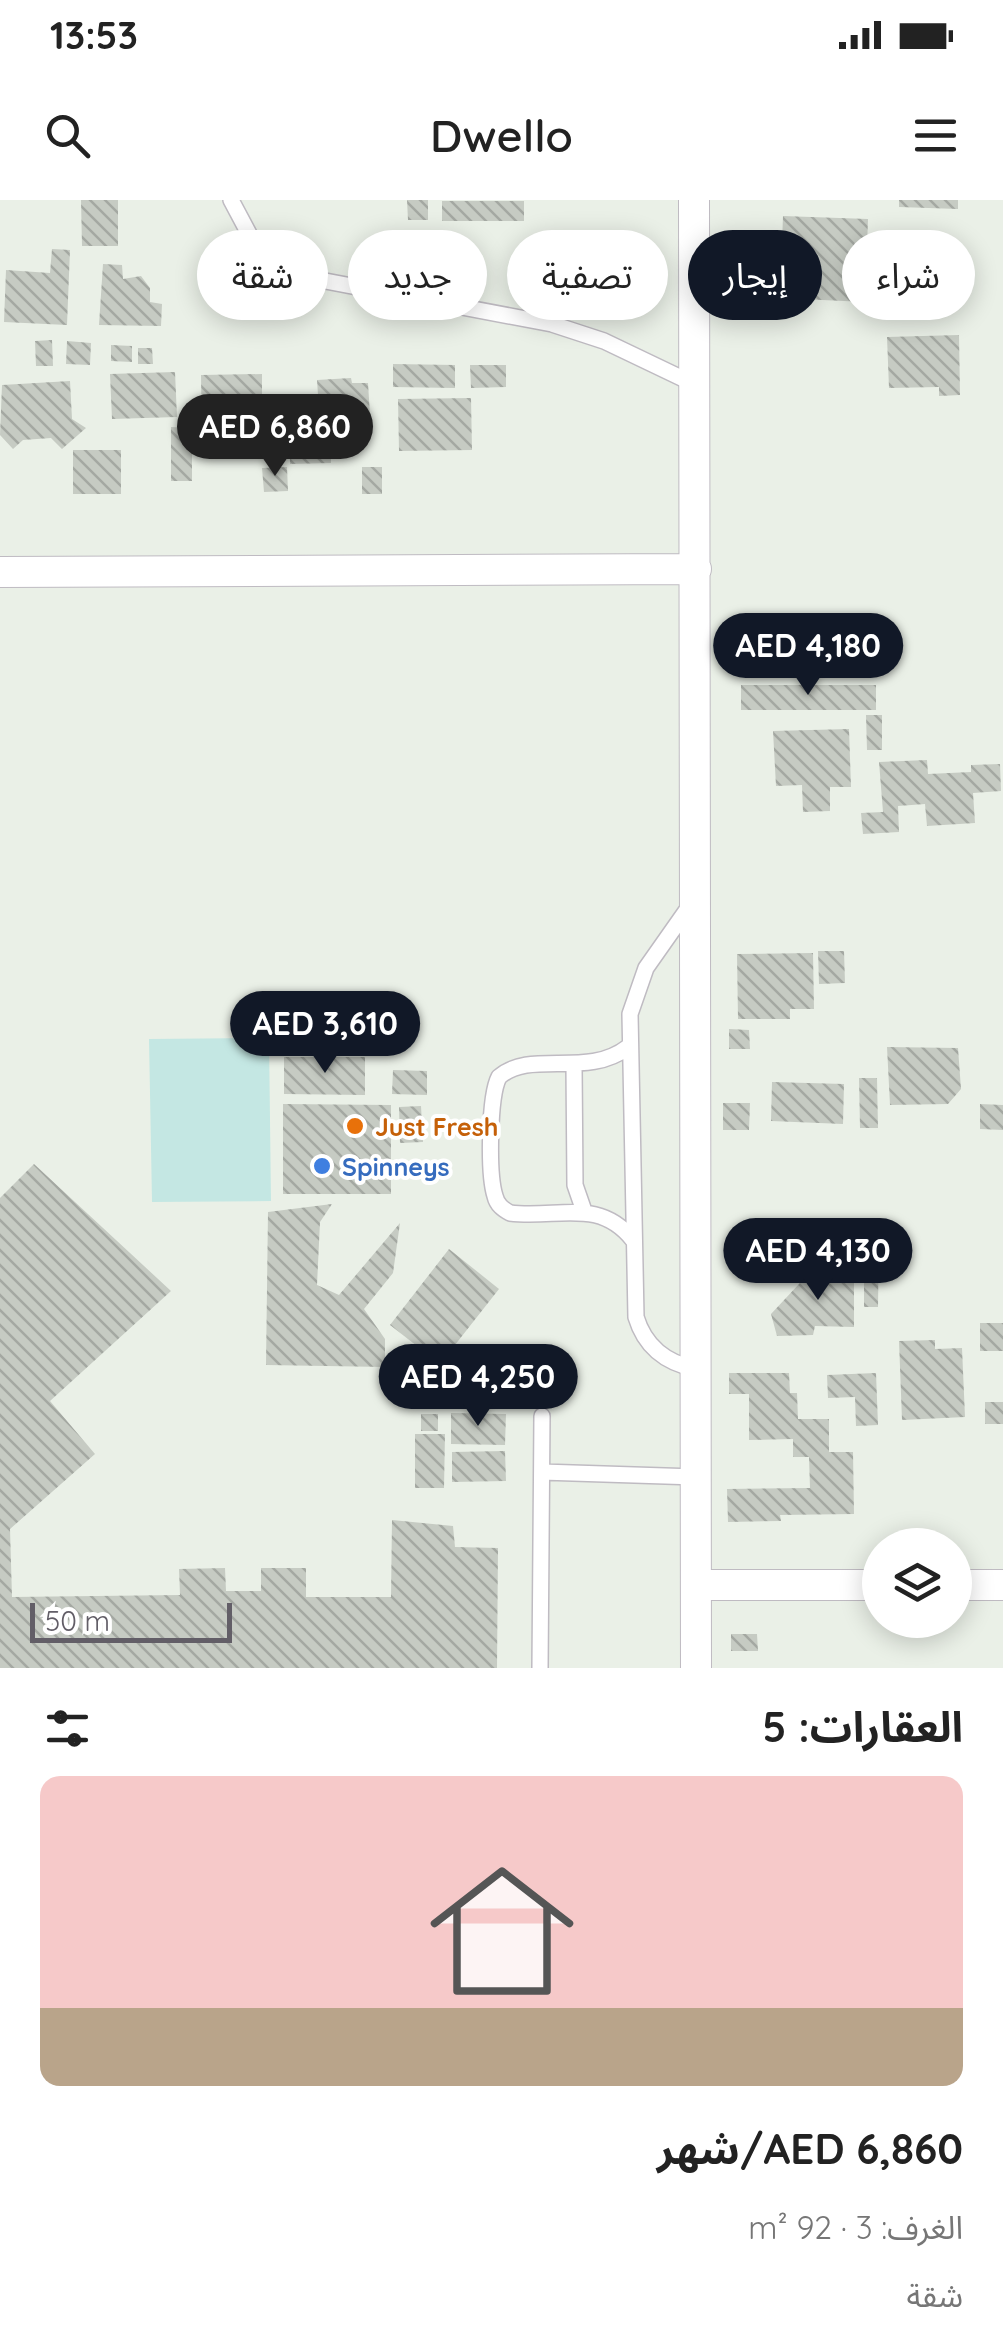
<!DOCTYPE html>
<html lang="ar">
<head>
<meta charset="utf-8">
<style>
  :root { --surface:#fff; --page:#f6f6f6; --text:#222; --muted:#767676; --line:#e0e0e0; --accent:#111827 }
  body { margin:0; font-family:Quicksand,"Noto Sans Arabic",sans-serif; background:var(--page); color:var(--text); direction:rtl; height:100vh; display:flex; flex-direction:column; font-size:38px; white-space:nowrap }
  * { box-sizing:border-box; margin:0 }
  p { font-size:32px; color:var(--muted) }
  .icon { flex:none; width:55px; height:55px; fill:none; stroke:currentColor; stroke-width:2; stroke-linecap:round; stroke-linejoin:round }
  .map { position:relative; height:1468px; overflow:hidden; direction:ltr }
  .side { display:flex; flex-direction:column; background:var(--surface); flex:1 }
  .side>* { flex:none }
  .guide { position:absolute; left:30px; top:30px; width:945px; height:90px; direction:rtl; display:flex; gap:20px }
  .buttons { position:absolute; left:862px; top:1328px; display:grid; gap:20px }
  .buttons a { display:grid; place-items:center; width:110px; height:110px; border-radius:50%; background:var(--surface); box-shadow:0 5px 25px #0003; font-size:50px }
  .scale { position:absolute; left:30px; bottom:25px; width:202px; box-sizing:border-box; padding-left:10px; border:5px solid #625e67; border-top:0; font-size:28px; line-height:35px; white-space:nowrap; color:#625e67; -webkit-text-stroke:8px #fff; paint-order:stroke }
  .price { position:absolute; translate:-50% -85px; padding:0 22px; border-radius:35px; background:var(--accent); color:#fff; font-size:32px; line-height:65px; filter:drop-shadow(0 2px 5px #0008) }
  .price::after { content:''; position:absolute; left:50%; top:60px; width:30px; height:22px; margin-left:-15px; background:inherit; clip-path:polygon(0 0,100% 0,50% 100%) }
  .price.on { background:#222; color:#fff }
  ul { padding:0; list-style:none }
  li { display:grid; align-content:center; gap:20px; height:530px; padding:0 40px }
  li+li { border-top:2px solid var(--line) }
  li span { display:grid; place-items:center; height:310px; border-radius:20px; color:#555 }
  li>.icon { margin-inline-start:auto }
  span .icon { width:180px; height:180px; fill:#fffc; stroke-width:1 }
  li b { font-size:42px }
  h2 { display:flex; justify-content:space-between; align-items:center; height:120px; padding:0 40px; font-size:42px }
  .pill { padding:0 35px; border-radius:45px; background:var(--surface); box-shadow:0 5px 25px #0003; font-size:35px; line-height:90px }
  .pill.on { background:var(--accent); color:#fff }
  .status { display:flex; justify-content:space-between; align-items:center; height:70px; padding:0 50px; background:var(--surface); direction:ltr }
  .status svg { height:28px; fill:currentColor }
  header { display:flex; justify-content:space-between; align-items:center; height:130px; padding:0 40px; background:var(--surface); font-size:45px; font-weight:600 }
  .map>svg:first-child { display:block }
</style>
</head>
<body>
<div class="status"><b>13:53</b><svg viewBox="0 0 49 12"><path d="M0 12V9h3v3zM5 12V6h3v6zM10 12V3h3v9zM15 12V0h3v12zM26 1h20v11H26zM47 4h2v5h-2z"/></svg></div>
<header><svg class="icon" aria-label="menu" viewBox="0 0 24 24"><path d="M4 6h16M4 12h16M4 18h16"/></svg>Dwello<svg class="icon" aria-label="search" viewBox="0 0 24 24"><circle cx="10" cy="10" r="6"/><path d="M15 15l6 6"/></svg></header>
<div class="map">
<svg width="1003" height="1468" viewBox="0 0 1003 1468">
  <defs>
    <pattern id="building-back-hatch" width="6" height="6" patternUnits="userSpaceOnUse" patternTransform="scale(2.5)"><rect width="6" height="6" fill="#c6cbc3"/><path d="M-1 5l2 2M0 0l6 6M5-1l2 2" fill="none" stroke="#a4a8a2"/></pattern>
  </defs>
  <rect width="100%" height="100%" fill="#eaf0e7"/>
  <!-- grass -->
  <path fill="#c4e7e3" d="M269 838 271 1001 152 1002 149 839Z"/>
  <!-- building -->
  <path fill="url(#building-back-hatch)" d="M81 0H118V46H82Z
    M407 0H428V20H408Z
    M899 0H958V9L899 7Z
    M442 1H524V21H442Z
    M783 16 868 19 865 102 780 98Z
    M52 49 70 50 67 125 4 122 6 70 50 73Z
    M103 64 122 65 123 79 141 76 150 88V102L162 104 161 126 99 125Z
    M959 135 960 195 939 196V187L889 188 887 137Z
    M52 140 53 166H36L35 141Z
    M67 141 91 143 90 165 66 164Z
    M111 145 132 146V162L111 161Z
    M138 148H152L153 164H138Z
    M393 164 455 165V188L393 187Z
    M470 165H506V187L471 188Z
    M175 172 177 217 112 219 110 174Z
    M262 174V238L240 237V244L202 245 201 175Z
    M351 178 352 183H368L371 231 347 232 346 223 320 225 317 180Z
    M70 181 72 219 86 228 62 249 51 238 23 240 13 249 0 235 2 185Z
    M471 198 472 250 399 251 398 199Z
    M289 203H308L309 230H330L331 263 290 264Z
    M171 227 192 228V281H171Z
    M73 250H121V294H73Z
    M287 267 288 291 264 292 262 268Z
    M362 267H382V294H362Z
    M741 485H876V510H741Z
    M866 515H882V550H867Z
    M849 529 851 587H830V611L803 612 802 585 776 586 773 531Z
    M927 560 928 574 971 572V565L1000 564 1001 591 973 593 975 623 927 626 925 604 898 606 899 632 863 634 861 613 883 612 879 562Z
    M818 751H844L845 783 819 784Z
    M813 753 814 809H790V819H738L737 754Z
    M729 829 749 830 750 849H729Z
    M887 847 958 848 961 889 948 904 890 905Z
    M284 857H365V895L284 894Z
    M393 870 427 871V895L392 894Z
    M859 878H877L878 928H860Z
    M772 882 844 884 843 924 771 921Z
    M723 903H750L749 930H723Z
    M283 904 391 905V994H283Z
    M980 904 1003 905V930L980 929Z
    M421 906 423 942 400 943 399 907Z
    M34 964 171 1091 50 1201 95 1254 10 1329 12 1397 180 1395 179 1369 225 1368 226 1391H261V1368H306V1397H391L392 1320 453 1326 455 1347 498 1348 497 1468H0V998Z
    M332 1004 320 1022 317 1085 339 1095 400 1023 393 1073 364 1109 385 1139V1167L266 1165 268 1012Z
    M740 1025H786V1051H740Z
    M864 1032H879L878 1107H864Z
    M449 1049 499 1089 440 1164 390 1125Z
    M854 1067V1127L815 1126 813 1135 777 1136 771 1114 813 1069Z
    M980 1123H1003V1151H980Z
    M935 1140V1149L962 1148 965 1217 902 1220 899 1141Z
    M729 1173H789L790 1193H797L798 1219H829V1252H853L854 1314 780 1315 781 1321 728 1322 727 1289 810 1288 809 1257H793V1239L749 1240V1194H729Z
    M876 1173 878 1225 856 1226 855 1197 828 1198 827 1175Z
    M985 1202H1003V1224H985Z
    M451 1213 506 1214 505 1245 451 1244Z
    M421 1214H438V1231H421Z
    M415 1234H445L444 1288H415Z
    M505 1251 506 1281 452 1282V1252Z
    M731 1434H757L758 1451H731Z"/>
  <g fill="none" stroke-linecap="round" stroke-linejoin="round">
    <defs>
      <path id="service" d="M231 0 256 47 299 76 552 124 604 141 696 185
        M691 704 646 768 630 814 636 1117C645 1147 666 1163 696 1169
        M628 847C587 879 531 849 499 877 489 896 488 974 495 996 497 1005 503 1009 510 1013 557 1019 599 997 633 1040
        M574 866 575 985 584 1011
        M542 1272 696 1277
        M540 1468 542 1216"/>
      <path id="minor" d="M694 0 696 1468
        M0 372 696 369
        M696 1385H880
        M955 1385H1003"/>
    </defs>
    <!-- service casing -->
    <use href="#service" stroke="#bfbbc2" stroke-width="18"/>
    <!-- minor casing -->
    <use href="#minor" stroke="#bfbbc2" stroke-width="32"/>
    <!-- service -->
    <use href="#service" stroke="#fff" stroke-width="15"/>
    <!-- minor -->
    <use href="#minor" stroke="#fff" stroke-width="30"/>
  </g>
  <!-- markers -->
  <circle fill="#e8710a" stroke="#fff" stroke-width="4" cx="355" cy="926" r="10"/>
  <circle fill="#3f7fe0" stroke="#fff" stroke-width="4" cx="322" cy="966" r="10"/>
  <g text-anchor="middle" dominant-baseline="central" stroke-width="8" stroke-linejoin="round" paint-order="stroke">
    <!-- food labels -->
    <g font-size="25" font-weight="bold" fill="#c56008" stroke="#fff" text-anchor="start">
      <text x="375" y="926">Just Fresh</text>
    </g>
    <!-- shop labels -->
    <g font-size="25" font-weight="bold" fill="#366cbe" stroke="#fff" text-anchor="start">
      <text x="342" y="966">Spinneys</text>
    </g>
  </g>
</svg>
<div class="buttons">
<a><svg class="icon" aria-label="layers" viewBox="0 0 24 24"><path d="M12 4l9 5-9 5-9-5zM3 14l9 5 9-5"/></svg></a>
</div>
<div class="scale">50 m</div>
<b class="price on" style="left:275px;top:279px">AED 6,860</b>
<b class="price" style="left:808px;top:498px">AED 4,180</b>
<b class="price" style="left:325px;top:876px">AED 3,610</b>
<b class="price" style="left:818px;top:1103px">AED 4,130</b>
<b class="price" style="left:478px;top:1229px">AED 4,250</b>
<div class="guide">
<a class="pill">شراء</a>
<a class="pill on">إيجار</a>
<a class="pill">تصفية</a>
<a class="pill">جديد</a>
<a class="pill">شقة</a>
</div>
</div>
<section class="side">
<h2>العقارات: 5<svg class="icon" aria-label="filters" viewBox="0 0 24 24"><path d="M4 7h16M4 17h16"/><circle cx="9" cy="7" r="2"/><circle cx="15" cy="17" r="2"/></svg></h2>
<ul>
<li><span style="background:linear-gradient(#f6c9c9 75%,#b9a48a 0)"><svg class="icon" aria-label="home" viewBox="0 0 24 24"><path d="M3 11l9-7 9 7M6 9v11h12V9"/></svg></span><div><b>AED 6,860/شهر</b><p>الغرف: 3 · 92 m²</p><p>شقة</p></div></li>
</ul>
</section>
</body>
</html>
